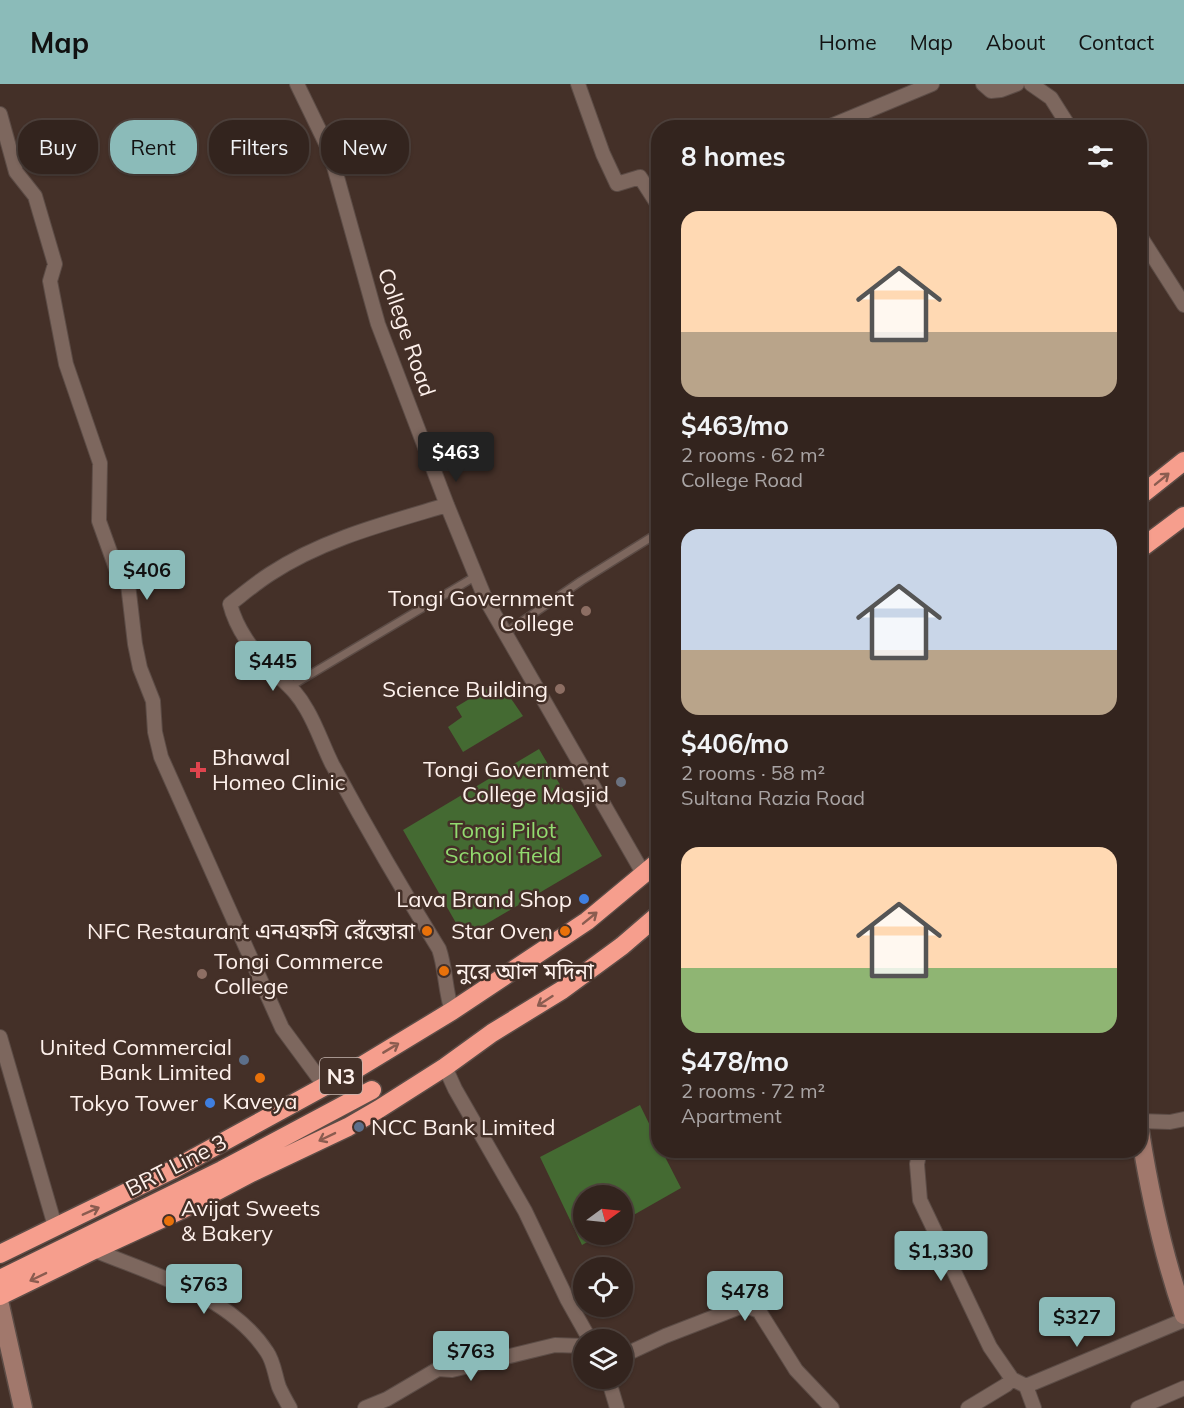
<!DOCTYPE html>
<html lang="en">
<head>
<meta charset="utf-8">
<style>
  :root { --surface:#33241e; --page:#3b2c27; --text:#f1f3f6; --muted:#a9a4a4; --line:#4e413c; --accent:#8bbbb9 }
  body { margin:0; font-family:Mulish,"Noto Sans Bengali",sans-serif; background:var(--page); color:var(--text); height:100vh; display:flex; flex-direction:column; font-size:22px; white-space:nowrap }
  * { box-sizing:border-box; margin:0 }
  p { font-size:20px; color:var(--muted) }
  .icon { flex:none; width:33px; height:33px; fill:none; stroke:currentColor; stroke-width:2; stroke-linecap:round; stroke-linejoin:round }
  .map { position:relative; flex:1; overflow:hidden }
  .side { position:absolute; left:651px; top:36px; width:496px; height:1038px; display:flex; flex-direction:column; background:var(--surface); border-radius:24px; box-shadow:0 2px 4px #0004,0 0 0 2px var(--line) }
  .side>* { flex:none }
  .top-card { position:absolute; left:18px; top:36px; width:543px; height:54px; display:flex; gap:12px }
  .needle { width:39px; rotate:75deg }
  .tools { position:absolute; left:573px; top:1101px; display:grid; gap:12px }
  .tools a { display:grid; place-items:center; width:60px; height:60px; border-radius:50%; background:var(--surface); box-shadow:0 2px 4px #0004,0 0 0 2px var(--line); font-size:30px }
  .price { position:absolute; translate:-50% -51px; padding:0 14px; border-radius:6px; background:var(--accent); color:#111; font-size:20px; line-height:39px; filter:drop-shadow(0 2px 3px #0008) }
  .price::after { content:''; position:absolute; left:50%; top:36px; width:18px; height:14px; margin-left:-9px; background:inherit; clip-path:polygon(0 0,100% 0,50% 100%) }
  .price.on { background:#222; color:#fff }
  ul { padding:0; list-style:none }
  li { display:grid; align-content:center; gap:12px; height:318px; padding:0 30px }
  li span { display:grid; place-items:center; height:186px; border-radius:18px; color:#555 }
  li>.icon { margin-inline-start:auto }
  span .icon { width:108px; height:108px; fill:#fffc; stroke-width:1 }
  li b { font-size:26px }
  h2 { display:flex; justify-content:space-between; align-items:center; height:72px; padding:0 30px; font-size:26px }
  .chip { padding:0 21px; border-radius:24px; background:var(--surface); box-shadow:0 2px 4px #0004,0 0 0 2px var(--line); font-size:21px; line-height:54px }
  .chip.on { background:var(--accent); color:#111 }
  header { display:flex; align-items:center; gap:36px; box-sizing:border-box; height:84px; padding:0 30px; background:var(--accent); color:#111 }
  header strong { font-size:28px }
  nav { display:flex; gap:33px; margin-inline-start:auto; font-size:21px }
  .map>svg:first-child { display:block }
</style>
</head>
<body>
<header>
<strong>Map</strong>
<nav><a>Home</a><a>Map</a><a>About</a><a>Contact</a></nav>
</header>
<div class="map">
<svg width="1184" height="1324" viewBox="0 0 1184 1324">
  <rect width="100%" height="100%" fill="#443028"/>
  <!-- green -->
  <path fill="#446a32" d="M499 597 523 632 463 668 448 643 462 633 456 623Z
    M539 665 602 772 464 853 403 746Z
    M640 1021 658 1058V1066L662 1067 681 1104 623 1137 622 1112H584V1150L600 1151 582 1161 540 1073Z"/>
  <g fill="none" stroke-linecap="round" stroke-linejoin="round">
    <defs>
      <path id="lane" d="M505 549 581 497 658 449
        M291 602 476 492"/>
      <path id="street" d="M297 0 330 68 378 240 447 421 485 514 643 789
        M578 0 603 70 617 100 640 93 658 121
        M983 0 991 7 1001 6 1017 0
        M1031 0 1051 14 1070 44
        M0 30 16 88 35 112 55 180 50 197 66 280 100 379 99 437 117 487 128 500 135 560 140 584 153 617 155 648 161 673 282 944 324 1001
        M826 44 932 0
        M1140 152 1184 221
        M447 421C387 439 323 455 270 490 256 499 243 510 230 520 236 544 253 568 271 585 286 600 296 606 307 626 317 643 323 662 332 680 366 743 401 804 439 865 446 885 445 907 452 927
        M0 953 55 1142
        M445 983 455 1005 525 1127 567 1215 590 1256
        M1140 1037 1170 1038 1184 1035
        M920 1066 917 1080 920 1116 990 1263 1012 1295 1026 1302
        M94 1166C154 1191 230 1211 267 1268 274 1278 275 1292 279 1303 282 1310 286 1317 290 1324
        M622 1272 665 1252 740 1223 746 1222 759 1227 796 1286 832 1324
        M608 1294 617 1324
        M365 1324 387 1315 438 1285 452 1286 555 1261 584 1262
        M968 1324 1006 1301 1012 1295
        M1034 1324 1026 1302 1184 1236
        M1138 1324 1184 1304"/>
      <path id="secondary" d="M1140 1048C1150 1111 1163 1171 1184 1231
        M0 1221 23 1324"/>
      <path id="highway" d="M1140 412 1184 377
        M1140 465 1184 432
        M0 1170 172 1086 358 984 452 927 587 837 658 778
        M0 1195 222 1086 372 1006
        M0 1212 94 1166 183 1125 251 1089 348 1043 379 1025 445 983 492 949 562 906 622 862 658 831"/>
    </defs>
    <!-- lane casing -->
    <use href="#lane" stroke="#5c4c46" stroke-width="10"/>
    <!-- street casing -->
    <use href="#street" stroke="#5c4c46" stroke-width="16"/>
    <!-- secondary casing -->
    <use href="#secondary" stroke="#5c4c46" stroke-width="21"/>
    <!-- highway casing -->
    <use href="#highway" stroke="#5c4c46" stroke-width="21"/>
    <!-- lane -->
    <use href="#lane" stroke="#7d675e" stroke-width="7"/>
    <!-- street -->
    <use href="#street" stroke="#7d675e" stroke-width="14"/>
    <!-- secondary -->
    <use href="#secondary" stroke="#a1786c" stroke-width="18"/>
    <!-- highway -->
    <use href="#highway" stroke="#f69e8d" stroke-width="18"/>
  </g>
  <!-- one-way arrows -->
  <defs><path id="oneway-shaft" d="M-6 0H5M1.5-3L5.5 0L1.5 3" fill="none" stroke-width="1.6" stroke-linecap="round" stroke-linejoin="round" transform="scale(1.5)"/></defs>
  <g stroke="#8b5c50">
    <use href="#oneway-shaft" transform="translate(1162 395) rotate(-39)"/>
    <use href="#oneway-shaft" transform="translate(590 834) rotate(-39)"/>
    <use href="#oneway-shaft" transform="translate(545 917) rotate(147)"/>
    <use href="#oneway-shaft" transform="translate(391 964) rotate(-31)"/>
    <use href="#oneway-shaft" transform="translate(327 1053) rotate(154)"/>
    <use href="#oneway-shaft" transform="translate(91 1127) rotate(-24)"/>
    <use href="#oneway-shaft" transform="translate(38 1193) rotate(154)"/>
  </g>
  <!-- markers -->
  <g fill="#8d6e63" stroke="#443028" stroke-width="2">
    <circle cx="586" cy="527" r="6"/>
    <circle cx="560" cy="605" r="6"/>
    <circle cx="202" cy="890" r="6"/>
  </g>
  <path fill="#e0444e" stroke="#443028" stroke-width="2" d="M195 677h6v6h6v6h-6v6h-6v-6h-6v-6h6z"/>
  <circle fill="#6b7280" stroke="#443028" stroke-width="2" cx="621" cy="698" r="6"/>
  <g fill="#3f7fe0" stroke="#443028" stroke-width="2">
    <circle cx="584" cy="815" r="6"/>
    <circle cx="210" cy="1019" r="6"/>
  </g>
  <g fill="#e8710a" stroke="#443028" stroke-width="2">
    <circle cx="427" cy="847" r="6"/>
    <circle cx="565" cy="847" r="6"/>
    <circle cx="444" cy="887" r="6"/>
    <circle cx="260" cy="994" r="6"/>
    <circle cx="169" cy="1137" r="6"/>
  </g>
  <g fill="#5c6f8a" stroke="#443028" stroke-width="2">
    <circle cx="244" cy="976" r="6"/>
    <circle cx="359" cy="1043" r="6"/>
  </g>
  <g text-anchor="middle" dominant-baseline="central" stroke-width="5" stroke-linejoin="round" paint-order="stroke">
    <!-- shield labels -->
    <rect fill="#443028" stroke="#c6b7b1" stroke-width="1.5" x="320" y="974" width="42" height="36" rx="4.5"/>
    <g font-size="21" font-weight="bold" fill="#fef1ec">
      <text x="341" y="992">N3</text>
    </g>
    <!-- street labels -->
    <g font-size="22" fill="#fef1ec" stroke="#443028">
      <text transform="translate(407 248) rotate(71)">College Road</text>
      <text transform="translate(176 1081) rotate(-27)">BRT Line 3</text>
    </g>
    <!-- poi labels -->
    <g font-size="22" fill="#fef1ec" stroke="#443028" text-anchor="end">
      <text x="574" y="514">Tongi Government<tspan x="574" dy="25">College</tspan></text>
      <text x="548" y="605">Science Building</text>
      <text x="212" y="673" text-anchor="start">Bhawal<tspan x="212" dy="25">Homeo Clinic</tspan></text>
      <text x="609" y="685">Tongi Government<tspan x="609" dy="25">College Masjid</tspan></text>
      <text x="572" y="815">Lava Brand Shop</text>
      <text x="415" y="847">NFC Restaurant এনএফসি রেঁস্তোরা</text>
      <text x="553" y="847">Star Oven</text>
      <text x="214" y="877" text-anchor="start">Tongi Commerce<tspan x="214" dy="25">College</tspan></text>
      <text x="456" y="887" text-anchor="start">নুরে আল মদিনা</text>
      <text x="232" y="963">United Commercial<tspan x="232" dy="25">Bank Limited</tspan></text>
      <text x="260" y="1017" text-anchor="middle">Kaveya</text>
      <text x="198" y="1019">Tokyo Tower</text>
      <text x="371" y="1043" text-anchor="start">NCC Bank Limited</text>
      <text x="181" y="1124" text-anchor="start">Avijat Sweets<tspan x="181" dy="25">&amp; Bakery</tspan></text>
    </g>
    <!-- park labels -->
    <g font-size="22" fill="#92da6f" stroke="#443028">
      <text x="503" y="746">Tongi Pilot<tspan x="503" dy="25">School field</tspan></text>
    </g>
  </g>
</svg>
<div class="tools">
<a><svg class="needle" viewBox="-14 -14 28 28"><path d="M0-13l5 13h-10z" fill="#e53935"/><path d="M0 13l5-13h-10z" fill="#a9a4a4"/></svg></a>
<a><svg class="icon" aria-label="locate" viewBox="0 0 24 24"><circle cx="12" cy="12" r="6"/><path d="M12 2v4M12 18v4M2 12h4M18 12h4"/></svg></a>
<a><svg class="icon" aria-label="layers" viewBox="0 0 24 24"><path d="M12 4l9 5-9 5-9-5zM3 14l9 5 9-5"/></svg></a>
</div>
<b class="price on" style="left:456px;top:399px">$463</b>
<b class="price" style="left:147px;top:517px">$406</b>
<b class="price" style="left:273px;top:608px">$445</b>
<b class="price" style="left:941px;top:1198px">$1,330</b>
<b class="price" style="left:204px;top:1231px">$763</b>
<b class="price" style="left:745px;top:1238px">$478</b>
<b class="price" style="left:1077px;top:1264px">$327</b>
<b class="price" style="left:471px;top:1298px">$763</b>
<div class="top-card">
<a class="chip">Buy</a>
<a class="chip on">Rent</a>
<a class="chip">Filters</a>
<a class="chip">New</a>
</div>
<section class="side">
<h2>8 homes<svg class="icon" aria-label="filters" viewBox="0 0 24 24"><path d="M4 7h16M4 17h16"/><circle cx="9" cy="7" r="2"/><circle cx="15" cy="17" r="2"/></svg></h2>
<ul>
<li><span style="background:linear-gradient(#ffd9b3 65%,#b9a48a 0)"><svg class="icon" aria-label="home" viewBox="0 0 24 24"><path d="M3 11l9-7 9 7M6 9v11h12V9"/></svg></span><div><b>$463/mo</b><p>2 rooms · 62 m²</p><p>College Road</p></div></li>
<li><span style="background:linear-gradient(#c9d6e8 65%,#b9a48a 0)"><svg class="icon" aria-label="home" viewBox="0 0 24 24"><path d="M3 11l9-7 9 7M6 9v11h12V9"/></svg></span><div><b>$406/mo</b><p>2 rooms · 58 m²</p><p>Sultana Razia Road</p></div></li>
<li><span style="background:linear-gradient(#ffd9b3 65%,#8fb573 0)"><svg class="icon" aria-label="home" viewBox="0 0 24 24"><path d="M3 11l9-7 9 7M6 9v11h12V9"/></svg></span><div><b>$478/mo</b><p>2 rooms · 72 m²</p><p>Apartment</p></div></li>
</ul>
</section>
</div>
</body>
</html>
